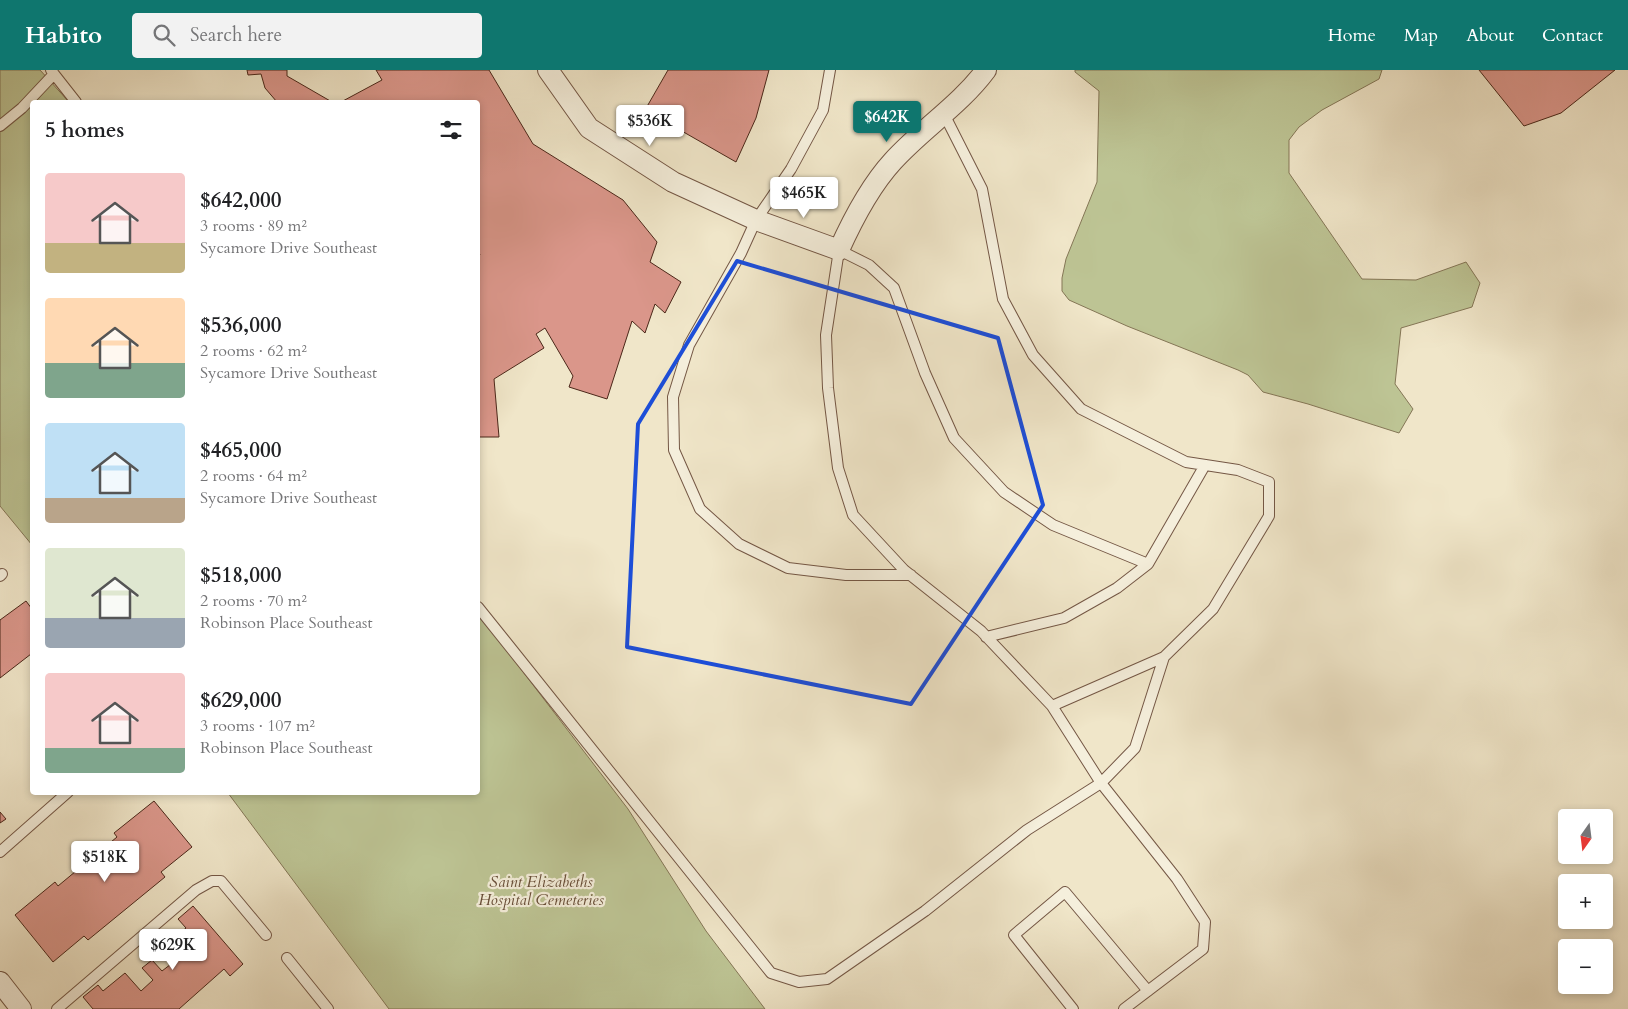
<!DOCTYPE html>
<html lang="en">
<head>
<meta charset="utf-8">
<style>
  :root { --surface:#fff; --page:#f2f2f2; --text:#202124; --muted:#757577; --accent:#0f766e }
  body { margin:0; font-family:Cardo,serif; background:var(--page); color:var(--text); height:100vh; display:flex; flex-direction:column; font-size:19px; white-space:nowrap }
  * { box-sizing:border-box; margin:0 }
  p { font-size:16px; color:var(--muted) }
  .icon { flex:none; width:28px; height:28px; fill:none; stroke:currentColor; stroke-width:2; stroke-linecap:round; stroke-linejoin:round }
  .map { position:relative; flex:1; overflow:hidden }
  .drawer { position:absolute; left:30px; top:30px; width:450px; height:695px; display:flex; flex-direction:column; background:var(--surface); border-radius:5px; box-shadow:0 2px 8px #0003 }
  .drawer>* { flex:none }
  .needle { width:32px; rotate:194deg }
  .buttons { position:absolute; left:1558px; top:739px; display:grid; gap:10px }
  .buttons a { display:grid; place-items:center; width:55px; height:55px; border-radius:5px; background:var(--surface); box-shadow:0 2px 8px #0003; font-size:25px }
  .price { position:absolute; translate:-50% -42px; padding:0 11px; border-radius:5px; background:#fff; color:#222; font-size:16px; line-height:32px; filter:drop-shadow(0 1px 2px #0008) }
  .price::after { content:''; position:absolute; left:50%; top:30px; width:15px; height:11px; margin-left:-8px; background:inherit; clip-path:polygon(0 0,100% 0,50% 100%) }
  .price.on { background:var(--accent); color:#fff }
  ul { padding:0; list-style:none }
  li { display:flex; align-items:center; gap:15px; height:125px; padding:0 15px }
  li span { display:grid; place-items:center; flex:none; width:140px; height:100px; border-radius:5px; color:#555 }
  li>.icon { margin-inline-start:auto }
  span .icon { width:60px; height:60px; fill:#fffc; stroke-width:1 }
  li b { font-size:21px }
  h2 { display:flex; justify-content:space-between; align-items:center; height:60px; padding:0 15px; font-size:21px }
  header { display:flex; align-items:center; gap:30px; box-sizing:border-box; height:70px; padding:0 25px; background:var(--accent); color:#fff }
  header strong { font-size:24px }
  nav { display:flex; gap:28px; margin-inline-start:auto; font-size:18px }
  .search { width:350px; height:45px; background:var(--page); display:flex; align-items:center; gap:12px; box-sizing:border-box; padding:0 18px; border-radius:5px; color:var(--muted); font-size:19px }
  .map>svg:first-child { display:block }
</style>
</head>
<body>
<header>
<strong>Habito</strong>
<div class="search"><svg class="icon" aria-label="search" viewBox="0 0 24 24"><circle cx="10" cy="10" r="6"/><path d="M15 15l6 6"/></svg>Search here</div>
<nav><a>Home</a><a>Map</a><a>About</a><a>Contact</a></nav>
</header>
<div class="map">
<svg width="1628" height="939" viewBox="0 0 1628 939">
  <rect width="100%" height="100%" fill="#f0e6c9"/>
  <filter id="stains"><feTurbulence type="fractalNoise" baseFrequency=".004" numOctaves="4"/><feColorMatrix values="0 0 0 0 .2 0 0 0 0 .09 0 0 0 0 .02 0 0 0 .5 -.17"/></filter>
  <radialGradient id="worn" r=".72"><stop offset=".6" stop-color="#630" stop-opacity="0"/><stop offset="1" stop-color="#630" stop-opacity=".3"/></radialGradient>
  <!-- green -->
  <path fill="#bdc494" stroke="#847656" d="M0 0H40L69 32H32V475L0 436Z
    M1075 0H1382L1379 9 1322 40 1299 57 1289 70V103L1362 209 1416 210 1466 192 1480 213 1472 237 1401 258 1395 314 1413 339 1399 363 1308 334 1263 322 1248 305 1238 300 1127 256 1069 230 1062 221V208L1066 189 1097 112 1099 21 1075 2Z
    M478 543 628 739 706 861 765 939H389L228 723 478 722Z"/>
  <!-- building -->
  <path fill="#da968a" stroke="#4b2719" d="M247 0H287V6L332 32H277L265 18 261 4 248 5Z
    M376 0H489L533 74 623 130 657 172 650 192 681 212 665 243 655 234 645 263 632 251 607 329 569 317 573 306 545 258 536 264 544 278 494 309 499 367H478V187L480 185 478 180V32H341L382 10Z
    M668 0H769L756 48 736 92 645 40Z
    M1479 0H1615L1561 43 1524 56Z
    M26 531 32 539V586L31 584 0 608V550Z
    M154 731 192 777 161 802 165 807 88 870 84 866 53 892 15 845 55 812 58 816 117 767 114 763Z
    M0 742 6 749 0 753Z
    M193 836 243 894 230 906 224 899 179 939H93L83 927 98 915 103 921 125 903 141 921 153 910 142 898 152 890 162 901 175 891 163 877 186 858 178 849Z"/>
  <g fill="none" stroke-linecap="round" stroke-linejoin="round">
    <defs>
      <path id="lane" d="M830 0 823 40 791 99 756 150 741 183 689 275 673 327 674 380 700 439 739 474 788 498 846 505H911
        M54 4 76 32
        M944 44 982 119 1003 229 1033 285 1081 339 1186 392 1238 400 1269 412V446L1213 539 1164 587 1135 678 1101 713 1177 809 1205 852 1203 879 1124 939
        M0 56 22 38 54 4 51 0
        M1148 494 1205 395
        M0 506 2 504
        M478 537 771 903 799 912 827 909 925 841 1027 760 1101 713 1052 636
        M986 567 1064 548 1117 518 1148 494 1053 455 1004 422 954 368 925 303 894 218 869 195 839 180 826 265 828 318 838 398 853 445 904 500 981 561 1052 636 1164 587
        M0 782 68 722
        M287 888 328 939
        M57 939 196 820 212 811H221L266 865
        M1073 939 1014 865 1065 822 1148 921"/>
      <path id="street" d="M548 0 589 58 673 112 756 150 839 180C852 151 871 115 893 91 922 59 960 35 986 0
        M0 912 21 939"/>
    </defs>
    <!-- lane casing -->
    <use href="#lane" stroke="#745745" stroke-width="12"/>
    <!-- street casing -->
    <use href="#street" stroke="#745745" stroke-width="22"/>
    <!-- lane -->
    <use href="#lane" stroke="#f5efdc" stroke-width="10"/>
    <!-- street -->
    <use href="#street" stroke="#f5efdc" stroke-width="20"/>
  </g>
  <!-- marked area -->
  <path fill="none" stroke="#1d4ed8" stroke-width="4" stroke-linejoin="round" d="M737 191 998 268 1043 435 911 634 627 577 638 354Z"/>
  <g text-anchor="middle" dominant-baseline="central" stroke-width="4.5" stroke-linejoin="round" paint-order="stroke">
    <!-- park labels -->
    <g font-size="16" font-style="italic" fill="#684e38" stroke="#f5efdc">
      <text x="541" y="812">Saint Elizabeths<tspan x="541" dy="18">Hospital Cemeteries</tspan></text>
    </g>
  </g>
  <rect width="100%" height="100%" filter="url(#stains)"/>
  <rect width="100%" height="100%" fill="url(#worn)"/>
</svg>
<div class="buttons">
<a><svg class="needle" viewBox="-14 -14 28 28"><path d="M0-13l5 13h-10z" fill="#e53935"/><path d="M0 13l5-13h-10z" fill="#757577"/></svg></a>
<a>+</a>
<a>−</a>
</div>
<b class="price on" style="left:887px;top:73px">$642K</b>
<b class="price" style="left:650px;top:77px">$536K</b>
<b class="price" style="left:804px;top:149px">$465K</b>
<b class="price" style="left:105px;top:813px">$518K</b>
<b class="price" style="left:173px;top:901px">$629K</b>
<section class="drawer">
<h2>5 homes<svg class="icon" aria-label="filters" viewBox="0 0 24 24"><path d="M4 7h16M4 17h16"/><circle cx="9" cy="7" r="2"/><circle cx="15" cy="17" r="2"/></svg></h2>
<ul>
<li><span style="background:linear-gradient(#f6c9c9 70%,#c2b280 0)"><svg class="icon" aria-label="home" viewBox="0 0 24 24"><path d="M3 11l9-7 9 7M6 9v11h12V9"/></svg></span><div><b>$642,000</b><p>3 rooms · 89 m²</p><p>Sycamore Drive Southeast</p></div></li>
<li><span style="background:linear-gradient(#ffd9b3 65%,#7fa58c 0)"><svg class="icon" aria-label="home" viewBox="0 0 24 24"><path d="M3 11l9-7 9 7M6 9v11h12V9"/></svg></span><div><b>$536,000</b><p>2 rooms · 62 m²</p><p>Sycamore Drive Southeast</p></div></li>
<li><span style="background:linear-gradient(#bfe0f5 75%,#b9a48a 0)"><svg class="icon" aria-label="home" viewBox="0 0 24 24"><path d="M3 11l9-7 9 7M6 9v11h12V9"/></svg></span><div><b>$465,000</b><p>2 rooms · 64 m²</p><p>Sycamore Drive Southeast</p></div></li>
<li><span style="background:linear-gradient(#dfe7d0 70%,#9aa5b1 0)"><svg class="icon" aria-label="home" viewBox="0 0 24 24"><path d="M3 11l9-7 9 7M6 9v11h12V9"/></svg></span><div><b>$518,000</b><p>2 rooms · 70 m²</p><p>Robinson Place Southeast</p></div></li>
<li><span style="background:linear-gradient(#f6c9c9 75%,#7fa58c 0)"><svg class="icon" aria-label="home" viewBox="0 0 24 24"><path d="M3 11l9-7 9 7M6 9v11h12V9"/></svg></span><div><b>$629,000</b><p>3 rooms · 107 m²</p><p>Robinson Place Southeast</p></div></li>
</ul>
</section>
</div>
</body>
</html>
